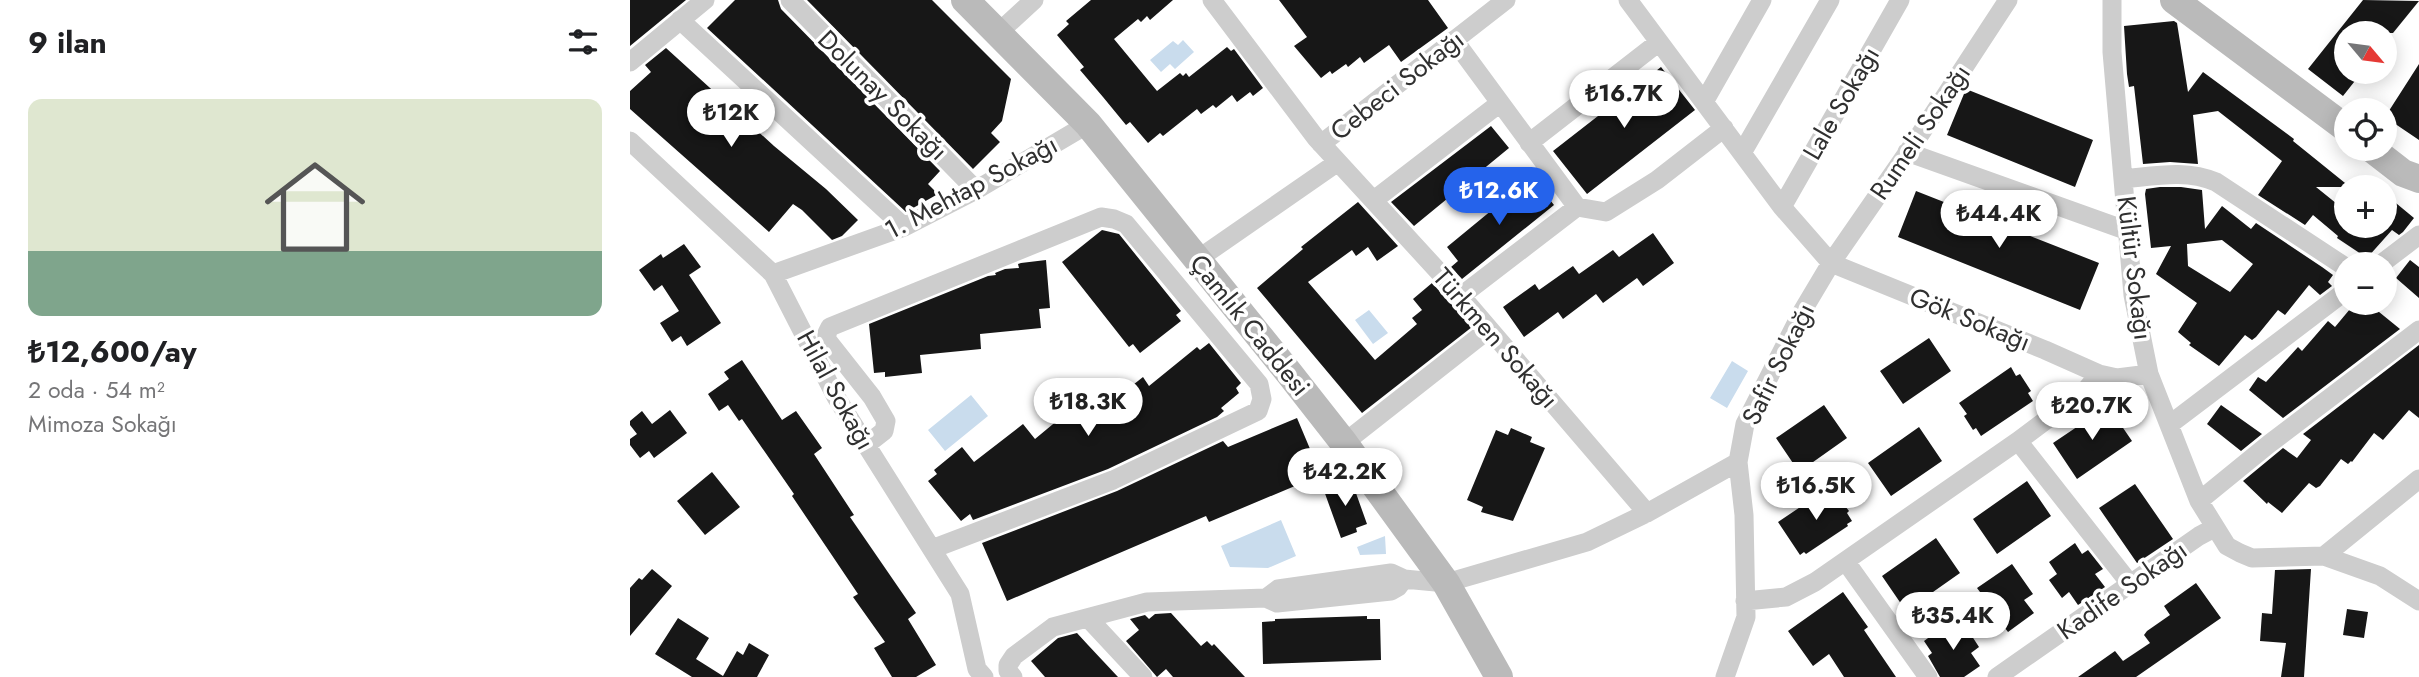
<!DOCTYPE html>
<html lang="tr">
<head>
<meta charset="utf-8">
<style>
  :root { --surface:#fff; --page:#f2f2f2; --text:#202124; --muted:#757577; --accent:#2563eb }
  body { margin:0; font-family:Jost,sans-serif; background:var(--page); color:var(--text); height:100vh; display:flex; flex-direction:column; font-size:26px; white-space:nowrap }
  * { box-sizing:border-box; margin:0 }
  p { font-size:23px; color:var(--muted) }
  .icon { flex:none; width:38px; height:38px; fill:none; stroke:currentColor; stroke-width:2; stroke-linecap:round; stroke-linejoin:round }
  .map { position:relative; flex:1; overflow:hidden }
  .panel { display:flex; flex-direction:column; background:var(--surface); width:630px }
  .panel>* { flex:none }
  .needle { width:46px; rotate:119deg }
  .buttons { position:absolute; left:1704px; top:21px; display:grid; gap:14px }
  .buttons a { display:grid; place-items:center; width:63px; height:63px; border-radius:50%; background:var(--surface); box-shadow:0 4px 18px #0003; font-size:35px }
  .price { position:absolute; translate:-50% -60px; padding:0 16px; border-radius:24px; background:#fff; color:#222; font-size:23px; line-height:46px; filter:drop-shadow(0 2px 4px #0008) }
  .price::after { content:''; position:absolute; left:50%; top:42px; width:21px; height:16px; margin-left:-10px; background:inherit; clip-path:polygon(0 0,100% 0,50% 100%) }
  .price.selected { background:var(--accent); color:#fff }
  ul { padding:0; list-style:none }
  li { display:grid; align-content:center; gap:14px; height:371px; padding:0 28px }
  li span { display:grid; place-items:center; height:217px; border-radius:14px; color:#555 }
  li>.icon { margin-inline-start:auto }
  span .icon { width:126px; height:126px; fill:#fffc; stroke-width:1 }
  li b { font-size:30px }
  h2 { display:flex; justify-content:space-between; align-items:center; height:84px; padding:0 28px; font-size:30px }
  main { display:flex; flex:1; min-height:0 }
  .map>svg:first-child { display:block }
</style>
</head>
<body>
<main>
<section class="panel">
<h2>9 ilan<svg class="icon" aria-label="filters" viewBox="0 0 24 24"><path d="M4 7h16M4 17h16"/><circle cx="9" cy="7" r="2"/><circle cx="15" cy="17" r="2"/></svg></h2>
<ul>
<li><span style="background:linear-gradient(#dfe7d0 70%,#7fa58c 0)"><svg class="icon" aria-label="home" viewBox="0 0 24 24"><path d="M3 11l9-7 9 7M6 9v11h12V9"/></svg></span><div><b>₺12,600/ay</b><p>2 oda · 54 m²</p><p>Mimoza Sokağı</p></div></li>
</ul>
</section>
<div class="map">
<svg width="1789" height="677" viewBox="0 0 1789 677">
  <rect width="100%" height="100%" fill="#fff"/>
  <!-- water -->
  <path fill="#c9dced" d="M543 41 548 45 553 40 564 52 545 69 540 64 531 72 520 60Z
    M739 310 758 333 743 344 725 320Z
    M1102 361 1118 371 1097 408 1080 398Z
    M341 395 358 416 315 451 298 430Z
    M651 520 666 556 638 568 600 567 591 546Z
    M755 536 756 554 730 555 727 547Z"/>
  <!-- building -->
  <path fill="#171717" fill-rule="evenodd" d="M0 0H56L0 46Z
    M105 0H148L151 9 310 171 298 184 308 194 276 212 77 28Z
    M177 0H302L381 79 372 121 361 133 370 142 343 169Z
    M461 0H543L520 20 517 16 511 22 508 19 484 39 527 91 550 73 553 76 556 73 559 77 597 47 601 51 604 49 633 88 623 96 620 92 607 102 602 95 586 108 583 105 571 114 567 109 533 136 530 133 518 143 500 122 496 125 473 97 450 70 454 67 427 35 439 24 436 21Z
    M649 0H798L818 28 771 62 759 45 734 63 730 57 718 67 716 64 702 74 700 71 691 78 664 46 677 37Z
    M1733 0 1789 1 1763 33H1717V72H1732L1713 96 1678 69Z
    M1544 21 1547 23 1558 92 1573 72 1664 139 1663 141 1720 187H1686L1717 212V226H1757L1755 224V194L1784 218 1773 232 1769 235 1762 230 1737 258 1707 238 1708 236 1683 215 1675 225 1628 195 1652 161 1588 111 1563 115 1568 164 1540 162 1513 164 1504 86 1499 87 1497 74 1494 26Z
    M36 48 144 146 196 189 228 220 212 236 202 240 172 210 163 204 139 232 0 109V91L21 72 15 65Z
    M1789 64V140L1755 117Z
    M1031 67 1065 110 957 194 923 151Z
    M1336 89 1463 140 1445 187 1317 135Z
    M861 126 879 148 784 226 761 202Z
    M902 177 924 205 832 279 821 267 828 261 817 247Z
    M1530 187H1551L1572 190 1575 229 1592 206 1621 229 1626 223 1692 267 1703 275 1698 282 1702 286 1690 295 1679 285 1655 315 1648 310 1626 337 1622 340 1615 335 1589 366 1559 345 1561 343 1548 332 1567 303 1526 274 1541 246 1521 248 1515 194 1516 189ZM1592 240 1623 264 1600 292 1558 266 1557 244Z
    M1286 191 1469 263 1450 310 1268 237Z
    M728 202 768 246 747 261 738 247 726 256 722 250 678 282 745 360 787 324 782 318 792 310 783 299 802 283 842 327 732 413 627 288 673 249 671 247Z
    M472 230 489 234 551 311 546 315 551 321 510 353 503 344 499 347 432 262Z
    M1023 233 1044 263 1013 286 1007 278 973 303 966 294 933 319 928 312 894 337 873 307 905 284 909 290 943 266 949 274 983 250 989 257Z
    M54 244 71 267 59 275 91 323 57 346 51 336 42 342 30 323 49 311 32 285 24 291 9 270 31 254 33 258Z
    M416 260 420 308 409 309 411 328 350 334 351 349 290 355 292 373 255 377V372L244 373 239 324 358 276 366 275 365 273 375 269 389 268 388 264 391 263Z
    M1780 260 1789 267V298L1766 278Z
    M1725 303H1738L1770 329 1653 418 1619 390 1628 377 1636 382 1668 347 1672 351 1698 321 1705 327Z
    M1299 338 1321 371 1273 404 1250 371Z
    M579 343 611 383 606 388 609 393 591 408 594 411 587 417 478 469 343 520 340 514 331 521 298 481 307 474 304 470 332 447 344 462 393 424 405 439 452 400 465 415 513 377 519 386 567 347 570 350Z
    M1789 345V418L1779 410 1753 440 1744 433 1722 462 1721 461 1718 464 1711 459 1690 486 1686 488 1679 483 1652 513 1638 502 1637 504 1613 481 1653 448 1667 458 1681 440 1673 434Z
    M112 360 152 420 166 411 192 448 184 454 224 515 220 517 286 613 278 619 306 665 286 677H262L244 648 255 642 223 597 228 594 162 496 164 494 112 419 109 421 98 405 89 411 78 394 99 379 94 372Z
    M1381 367 1386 376 1390 374 1401 391 1398 393 1403 401 1351 436 1346 428 1343 430 1334 416 1337 414 1329 403Z
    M1194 405 1217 438 1169 472 1146 438Z
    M1591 405 1632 434 1611 451 1577 424Z
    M1478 406 1502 441 1447 479 1423 443Z
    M40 410 57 433 24 458 19 451 10 458 0 445V439L7 434 0 425V421L12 411 22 424Z
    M667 418 691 475 579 522 576 516 377 601 352 543 487 491 593 441 598 447Z
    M1289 427 1312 461 1261 496 1238 463Z
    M881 428 902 437 900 442 915 448 883 521 851 512 853 507 837 500 866 430 878 435Z
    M82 472 110 507 75 535 47 501Z
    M1397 481 1421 516 1367 554 1343 519Z
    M709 482 710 486 722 482 737 524 726 528 727 532 711 538 693 488Z
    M1505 484 1543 539 1507 563 1469 508Z
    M1200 487 1219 511 1217 513 1222 521 1217 524 1218 526 1176 554 1174 552 1170 555 1148 522Z
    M1306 538 1330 573 1276 611 1252 576Z
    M1445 543 1452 554 1458 550 1473 569 1465 574 1475 587 1448 605 1439 592 1432 598 1419 580 1427 574 1419 562Z
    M1382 564 1403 594 1394 600 1404 613 1378 632 1368 619 1361 624 1348 606 1356 600 1347 588Z
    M22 569 42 586 0 636V588L9 578 12 580Z
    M1681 569 1674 677H1651L1656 643 1630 641 1632 613 1642 614 1645 570Z
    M1566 583 1591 618 1506 677H1448L1485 651 1493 661 1520 643 1514 635 1517 631 1540 615 1534 606Z
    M1213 592 1238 627 1234 630 1266 677H1214L1199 654 1183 666 1158 631Z
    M1717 609 1738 612 1734 638 1713 635Z
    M541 613 571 646 577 641 582 646 584 644 615 677H543L536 669 527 677 496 641 509 630 500 619 515 615 519 619 525 614Z
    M737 616V619H750L751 660 633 664 632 622 645 621V619Z
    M48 618 79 638 66 659 93 676 107 651 113 655 119 643 139 655 127 677H62L25 654Z
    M1320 622 1328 633 1336 627 1349 647 1341 653 1350 666 1334 677H1310L1298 656 1302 653 1294 641Z
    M447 633 458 645 488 677H415L401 661 428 638Z"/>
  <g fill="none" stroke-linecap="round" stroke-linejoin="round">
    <!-- minor -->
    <path stroke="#cdcdcd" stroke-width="19" d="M160 0 346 190
      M582 0 686 138 831 296 1017 513
      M998 0 1152 207 1201 263 1415 350 1469 374 1487 378 1519 374
      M1482 0V52L1503 295 1519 374 1569 501 1597 546 1610 553 1622 558 1694 556 1750 576 1789 601
      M50 20 274 227
      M368 33 404 0
      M824 40 947 207
      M0 62 75 0
      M1074 102 1132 0
      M0 141 143 274 206 397 330 594 347 669 354 677
      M899 143 1029 42
      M691 144 876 0
      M1277 152 1498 231
      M1112 153 1200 0
      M1493 179C1525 176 1556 169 1586 182L1717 268
      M744 200 870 103
      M1152 207 1270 0
      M568 259 708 162
      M1751 264 1789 235
      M143 274 274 227 346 190 458 124
      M831 296 947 207 976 212 1027 180 1094 128
      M1539 425 1717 290
      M1388 441 1501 585
      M714 443 859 329
      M236 445 254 431 256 421 242 397 197 340V333L200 327 471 217 484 219 496 224 629 384 632 399 628 411 483 480 302 549
      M1569 501 1639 444 1789 330
      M1694 556 1789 479
      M1216 562 1298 677
      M636 598 648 589 761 573 774 579 816 583 957 542 1017 513 1108 462
      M1115 601 1156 597 1185 582 1388 441 1455 391 1469 374
      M458 618 513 677
      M383 677 378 671V665L384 656 423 627 517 602 636 598 647 603 761 591 768 587 774 579
      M1095 677 1116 617 1114 515 1108 462 1115 424 1173 310 1201 263 1289 136 1378 0
      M1367 677 1569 536 1584 528"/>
    <!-- secondary -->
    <path stroke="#bababa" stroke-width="28" d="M335 0 458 124 659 373 714 443 816 583 869 677
      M1544 0 1717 129
      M1742 149 1773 173 1789 179"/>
  </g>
  <g text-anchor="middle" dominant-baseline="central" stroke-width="7" stroke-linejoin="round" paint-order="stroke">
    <!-- street labels -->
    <g font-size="26" fill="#303030" stroke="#fff">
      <text transform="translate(767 85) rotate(-38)">Cebeci Sokağı</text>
      <text transform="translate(253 95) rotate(45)">Dolunay Sokağı</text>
      <text transform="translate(1211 103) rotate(-60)">Lale Sokağı</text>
      <text transform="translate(1290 132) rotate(-56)">Rumeli Sokağı</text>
      <text transform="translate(341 187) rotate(-28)">1. Mehtap Sokağı</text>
      <text transform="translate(1505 268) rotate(83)">Kültür Sokağı</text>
      <text transform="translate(1340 319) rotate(22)">Gök Sokağı</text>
      <text transform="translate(620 325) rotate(51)">Çamlık Caddesi</text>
      <text transform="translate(866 338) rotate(49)">Türkmen Sokağı</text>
      <text transform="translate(1148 364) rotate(-64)">Safir Sokağı</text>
      <text transform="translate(206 390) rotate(61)">Hilal Sokağı</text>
      <text transform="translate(1492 590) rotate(-35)">Kadife Sokağı</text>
    </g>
  </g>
</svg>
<div class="buttons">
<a><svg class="needle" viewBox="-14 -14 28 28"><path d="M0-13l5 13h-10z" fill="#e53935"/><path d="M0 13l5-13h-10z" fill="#757577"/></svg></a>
<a><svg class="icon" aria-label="locate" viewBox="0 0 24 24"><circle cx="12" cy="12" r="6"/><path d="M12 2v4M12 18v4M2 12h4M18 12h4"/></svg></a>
<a>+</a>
<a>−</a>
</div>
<b class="price" style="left:994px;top:130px">₺16.7K</b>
<b class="price" style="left:101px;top:149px">₺12K</b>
<b class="price selected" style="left:869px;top:227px">₺12.6K</b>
<b class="price" style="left:1369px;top:250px">₺44.4K</b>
<b class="price" style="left:458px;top:438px">₺18.3K</b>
<b class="price" style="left:1462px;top:442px">₺20.7K</b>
<b class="price" style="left:715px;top:508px">₺42.2K</b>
<b class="price" style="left:1186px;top:522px">₺16.5K</b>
<b class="price" style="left:1323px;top:652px">₺35.4K</b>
</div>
</main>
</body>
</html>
